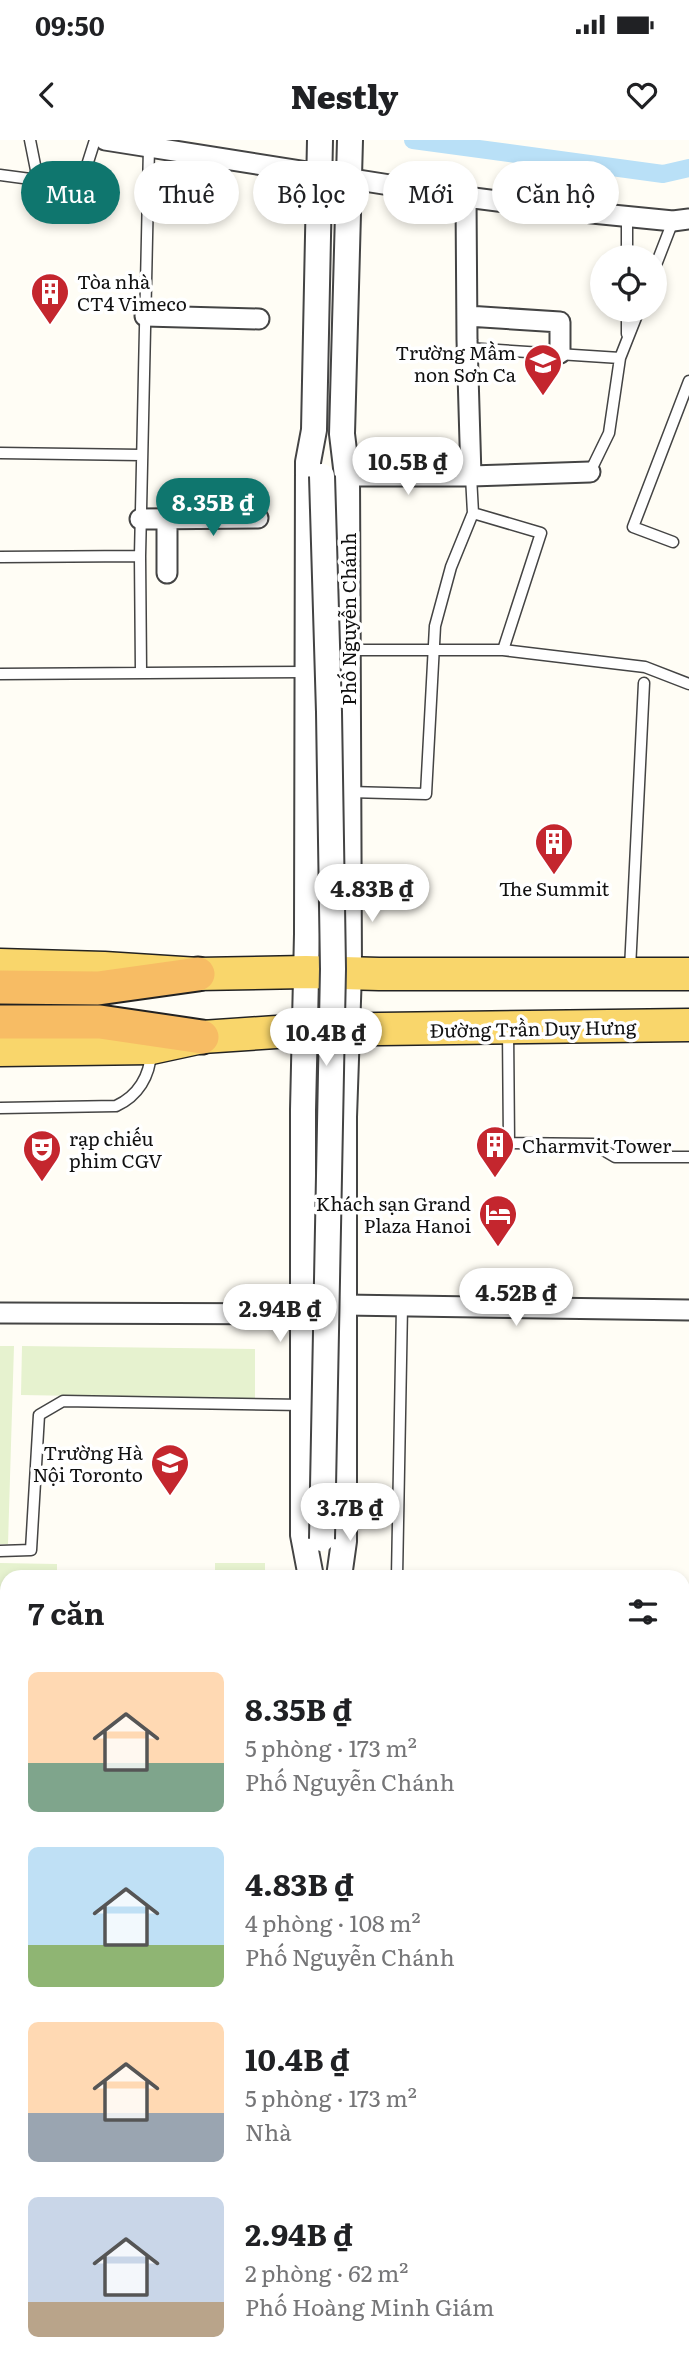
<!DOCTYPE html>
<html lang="vi">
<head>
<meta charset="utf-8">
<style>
  :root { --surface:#fff; --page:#f2f2f2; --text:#202124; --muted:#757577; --accent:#0f766e }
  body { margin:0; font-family:Literata,serif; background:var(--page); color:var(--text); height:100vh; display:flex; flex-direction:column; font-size:26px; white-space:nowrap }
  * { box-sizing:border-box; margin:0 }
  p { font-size:23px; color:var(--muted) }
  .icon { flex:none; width:38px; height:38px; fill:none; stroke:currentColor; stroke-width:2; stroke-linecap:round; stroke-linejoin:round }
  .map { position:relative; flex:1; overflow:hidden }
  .details { position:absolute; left:0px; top:1430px; width:690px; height:800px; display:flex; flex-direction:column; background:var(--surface); border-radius:21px 21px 0 0; box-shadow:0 4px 10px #0003 }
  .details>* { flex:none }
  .hud { position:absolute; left:21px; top:21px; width:648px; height:63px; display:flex; gap:14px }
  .fabs { position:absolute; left:590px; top:105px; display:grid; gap:14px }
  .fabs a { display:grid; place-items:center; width:77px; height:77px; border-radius:50%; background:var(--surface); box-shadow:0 4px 10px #0003; font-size:35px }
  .price { position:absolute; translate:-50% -60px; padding:0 16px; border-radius:24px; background:#fff; color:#222; font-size:23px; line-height:46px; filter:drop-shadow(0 2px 4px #0008) }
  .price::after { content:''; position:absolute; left:50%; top:42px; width:21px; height:16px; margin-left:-10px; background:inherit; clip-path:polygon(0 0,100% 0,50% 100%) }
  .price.selected { background:var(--accent); color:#fff }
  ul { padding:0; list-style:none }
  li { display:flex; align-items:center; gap:21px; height:175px; padding:0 28px }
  li span { display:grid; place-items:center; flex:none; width:196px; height:140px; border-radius:10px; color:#555 }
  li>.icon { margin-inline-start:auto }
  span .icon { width:84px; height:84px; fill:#fffc; stroke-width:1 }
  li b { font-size:30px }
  h2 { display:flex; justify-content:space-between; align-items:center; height:84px; padding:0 28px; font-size:30px }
  .chip { padding:0 24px; border-radius:32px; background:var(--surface); box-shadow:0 4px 10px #0003; font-size:24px; line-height:63px }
  .chip.selected { background:var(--accent); color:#fff }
  .status { display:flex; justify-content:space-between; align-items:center; height:49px; padding:0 35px; background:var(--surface); direction:ltr }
  .status svg { height:19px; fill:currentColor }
  header { display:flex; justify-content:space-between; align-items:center; height:91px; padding:0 28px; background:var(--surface); font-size:32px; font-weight:800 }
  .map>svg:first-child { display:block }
</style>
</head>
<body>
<div class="status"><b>09:50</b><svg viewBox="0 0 49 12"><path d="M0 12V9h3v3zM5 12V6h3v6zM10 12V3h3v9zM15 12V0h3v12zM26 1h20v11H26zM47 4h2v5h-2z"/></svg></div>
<header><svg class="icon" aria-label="back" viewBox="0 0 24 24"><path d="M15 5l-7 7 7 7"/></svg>Nestly<svg class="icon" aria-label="heart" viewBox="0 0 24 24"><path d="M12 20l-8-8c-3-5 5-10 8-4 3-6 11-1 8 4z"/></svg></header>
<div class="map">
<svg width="689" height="2229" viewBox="0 0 689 2229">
  <rect width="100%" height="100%" fill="#fffdf5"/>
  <!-- green -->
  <path fill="#d5ebbd" d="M0 1687H7V2222L279 2223V2229H0Z"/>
  <!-- pitch -->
  <path fill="#e6f2cf" d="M0 1206H14L8 1404H0Z
    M22 1206 255 1209V1259L21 1255Z
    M0 1423 57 1424V1437H7V1624H0Z
    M215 1423H265V1437H215Z"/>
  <!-- water -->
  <path fill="#b9e0f7" stroke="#3f96cf" stroke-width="2" d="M7 1968V2222L174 2223 172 2229H0V1971Z"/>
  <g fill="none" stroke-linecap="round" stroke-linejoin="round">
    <!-- canal -->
    <path stroke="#b9e0f7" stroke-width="18" d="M413 0 663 34 689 28"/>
    <defs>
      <path id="service" d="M30 0 38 40 81 44 95 0
        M0 35 38 40
        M627 117V76
        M654 130 673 81
        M627 194V170
        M467 208 620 218 639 170
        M0 313 141 315
        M590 332 609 293 620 218
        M473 373 541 393 503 510
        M673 402 633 387 689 241
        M0 417 140 416
        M349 510H503L645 527 689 544
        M141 531 140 416 149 7
        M0 534 305 532
        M349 652 426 654 435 486 451 427 473 373 471 336
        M630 829 644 543
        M508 890 509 1003 593 1004 615 1017H689
        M0 968 116 966C138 956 150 936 151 912
        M0 1411 31 1410 39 1275 63 1261 303 1265
        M397 1437 402 1166"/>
      <path id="minor" d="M105 0 466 57 592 73 673 81 689 79
        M466 57 467 200 471 336
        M145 176 259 179
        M467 176 560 182V213
        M347 336H471L590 332
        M140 379 258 378
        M167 433V379
        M344 1165 689 1170
        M0 1173 303 1174
        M682 2173H689
        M524 2229V2222"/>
      <path id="tertiary" d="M311 1437 303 1395V970L307 794 308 322 314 290 320 0
        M339 1437 344 1401V977L349 832 347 336 342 294 350 0
        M0 1667H7
        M682 1678H689
        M313 2229V2222"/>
      <path id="primary" d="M0 825 104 828 198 834 306 832 379 834H689
        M0 910 151 908 202 897 306 890 689 885"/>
      <path id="trunk" d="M0 847 98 848 198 834
        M0 882H100L202 897"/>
    </defs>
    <!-- service casing -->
    <use href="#service" stroke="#444" stroke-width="13"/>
    <!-- minor casing -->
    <use href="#minor" stroke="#444" stroke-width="23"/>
    <!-- tertiary casing -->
    <use href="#tertiary" stroke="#444" stroke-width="28"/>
    <!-- primary casing -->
    <use href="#primary" stroke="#222" stroke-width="35"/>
    <!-- trunk casing -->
    <use href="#trunk" stroke="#222" stroke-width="37"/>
    <!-- path -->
    <path stroke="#333" stroke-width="2.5" stroke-dasharray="7 3.5" stroke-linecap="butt" d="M0 1914 7 1913
      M0 1941H7
      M350 2226V2222
      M182 2229 183 2222
      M205 2229 207 2222
      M241 2229V2222"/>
    <!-- service -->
    <use href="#service" stroke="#fff" stroke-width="10"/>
    <!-- minor -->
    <use href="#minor" stroke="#fff" stroke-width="19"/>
    <!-- tertiary -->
    <use href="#tertiary" stroke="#fff" stroke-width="24"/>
    <!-- primary -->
    <use href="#primary" stroke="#f9d66b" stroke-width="32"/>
    <!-- trunk -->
    <use href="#trunk" stroke="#f7bc64" stroke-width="33"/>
    <defs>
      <path id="tertiary-bridge" d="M322 1399 333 829 329 572 322 336"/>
    </defs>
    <!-- tertiary-bridge casing -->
    <use href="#tertiary-bridge" stroke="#444" stroke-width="28" stroke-linecap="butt"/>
    <!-- tertiary-bridge -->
    <use href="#tertiary-bridge" stroke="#fff" stroke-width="24"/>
  </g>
  <!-- icons -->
  <defs>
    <symbol id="building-pin" viewBox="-11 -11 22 30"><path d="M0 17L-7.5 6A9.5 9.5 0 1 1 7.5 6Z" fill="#c4262e" stroke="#fff"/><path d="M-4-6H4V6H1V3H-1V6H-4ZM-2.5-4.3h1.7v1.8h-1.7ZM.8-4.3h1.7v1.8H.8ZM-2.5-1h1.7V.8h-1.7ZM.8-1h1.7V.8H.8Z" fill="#fff"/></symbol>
    <symbol id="school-pin" viewBox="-11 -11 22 30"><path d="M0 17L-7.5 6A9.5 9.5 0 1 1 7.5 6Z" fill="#c4262e" stroke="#fff"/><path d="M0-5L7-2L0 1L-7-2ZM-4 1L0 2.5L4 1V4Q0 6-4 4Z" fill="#fff"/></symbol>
    <symbol id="theatre-pin" viewBox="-11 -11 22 30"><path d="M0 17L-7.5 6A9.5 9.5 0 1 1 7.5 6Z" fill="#c4262e" stroke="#fff"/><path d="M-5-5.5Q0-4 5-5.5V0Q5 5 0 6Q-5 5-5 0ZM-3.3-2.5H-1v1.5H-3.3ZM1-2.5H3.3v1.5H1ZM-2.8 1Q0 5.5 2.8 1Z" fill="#fff"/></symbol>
    <symbol id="hotel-pin" viewBox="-11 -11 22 30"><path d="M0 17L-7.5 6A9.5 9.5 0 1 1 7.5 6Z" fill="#c4262e" stroke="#fff"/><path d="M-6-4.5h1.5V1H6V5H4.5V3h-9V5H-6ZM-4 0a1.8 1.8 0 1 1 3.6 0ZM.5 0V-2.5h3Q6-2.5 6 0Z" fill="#fff"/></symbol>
  </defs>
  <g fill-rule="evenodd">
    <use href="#building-pin" x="28" y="130" width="44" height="60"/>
    <use href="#school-pin" x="521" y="201" width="44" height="60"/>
    <use href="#building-pin" x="532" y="680" width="44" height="60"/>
    <use href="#building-pin" x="473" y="983" width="44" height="60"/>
    <use href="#theatre-pin" x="20" y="987" width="44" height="60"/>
    <use href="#hotel-pin" x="476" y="1052" width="44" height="60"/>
    <use href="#school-pin" x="148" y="1301" width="44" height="60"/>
  </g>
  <g text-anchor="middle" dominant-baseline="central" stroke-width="7" stroke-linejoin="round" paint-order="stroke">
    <!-- poi labels -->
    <g font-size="19" fill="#111" stroke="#fff" text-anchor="start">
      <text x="77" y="141">Tòa nhà<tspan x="77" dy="22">CT4 Vimeco</tspan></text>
      <text x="516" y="212" text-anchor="end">Trường Mầm<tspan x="516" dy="22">non Sơn Ca</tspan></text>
      <text x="554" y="748" text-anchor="middle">The Summit</text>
      <text x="69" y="998">rạp chiếu<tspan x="69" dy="22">phim CGV</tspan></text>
      <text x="522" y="1005">Charmvit Tower</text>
      <text x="471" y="1063" text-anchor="end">Khách sạn Grand<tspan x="471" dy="22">Plaza Hanoi</tspan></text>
      <text x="143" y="1312" text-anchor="end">Trường Hà<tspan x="143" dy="22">Nội Toronto</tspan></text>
    </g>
    <!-- street labels -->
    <g font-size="19" fill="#111" stroke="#fff">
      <text transform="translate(348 479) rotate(-90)">Phố Nguyễn Chánh</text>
      <text transform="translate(533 888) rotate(-1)">Đường Trần Duy Hưng</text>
    </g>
  </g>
</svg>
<div class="fabs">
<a><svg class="icon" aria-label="locate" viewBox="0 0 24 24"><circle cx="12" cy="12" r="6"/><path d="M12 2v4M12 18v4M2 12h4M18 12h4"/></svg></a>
</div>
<b class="price" style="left:408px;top:357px">10.5B ₫</b>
<b class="price selected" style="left:213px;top:398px">8.35B ₫</b>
<b class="price" style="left:372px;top:784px">4.83B ₫</b>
<b class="price" style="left:326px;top:928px">10.4B ₫</b>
<b class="price" style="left:516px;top:1188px">4.52B ₫</b>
<b class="price" style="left:280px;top:1204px">2.94B ₫</b>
<b class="price" style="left:350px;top:1403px">3.7B ₫</b>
<div class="hud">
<a class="chip selected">Mua</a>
<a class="chip">Thuê</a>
<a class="chip">Bộ lọc</a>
<a class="chip">Mới</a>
<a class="chip">Căn hộ</a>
</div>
<section class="details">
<h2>7 căn<svg class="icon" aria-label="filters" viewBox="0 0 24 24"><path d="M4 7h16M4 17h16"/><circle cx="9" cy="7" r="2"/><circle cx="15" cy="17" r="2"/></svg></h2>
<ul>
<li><span style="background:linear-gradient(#ffd9b3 65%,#7fa58c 0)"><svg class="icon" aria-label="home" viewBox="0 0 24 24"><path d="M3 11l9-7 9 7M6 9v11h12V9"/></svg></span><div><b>8.35B ₫</b><p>5 phòng · 173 m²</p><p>Phố Nguyễn Chánh</p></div></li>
<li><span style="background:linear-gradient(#bfe0f5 70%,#8fb573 0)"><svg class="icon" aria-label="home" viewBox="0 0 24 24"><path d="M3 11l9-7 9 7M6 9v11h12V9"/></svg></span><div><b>4.83B ₫</b><p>4 phòng · 108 m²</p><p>Phố Nguyễn Chánh</p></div></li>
<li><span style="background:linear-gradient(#ffd9b3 65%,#9aa5b1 0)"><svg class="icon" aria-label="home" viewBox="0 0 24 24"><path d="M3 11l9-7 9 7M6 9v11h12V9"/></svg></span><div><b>10.4B ₫</b><p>5 phòng · 173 m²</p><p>Nhà</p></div></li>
<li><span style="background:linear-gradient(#c9d6e8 75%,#b9a48a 0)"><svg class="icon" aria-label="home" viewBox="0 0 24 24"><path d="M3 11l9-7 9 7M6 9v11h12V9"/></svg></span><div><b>2.94B ₫</b><p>2 phòng · 62 m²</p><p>Phố Hoàng Minh Giám</p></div></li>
</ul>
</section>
</div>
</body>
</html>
